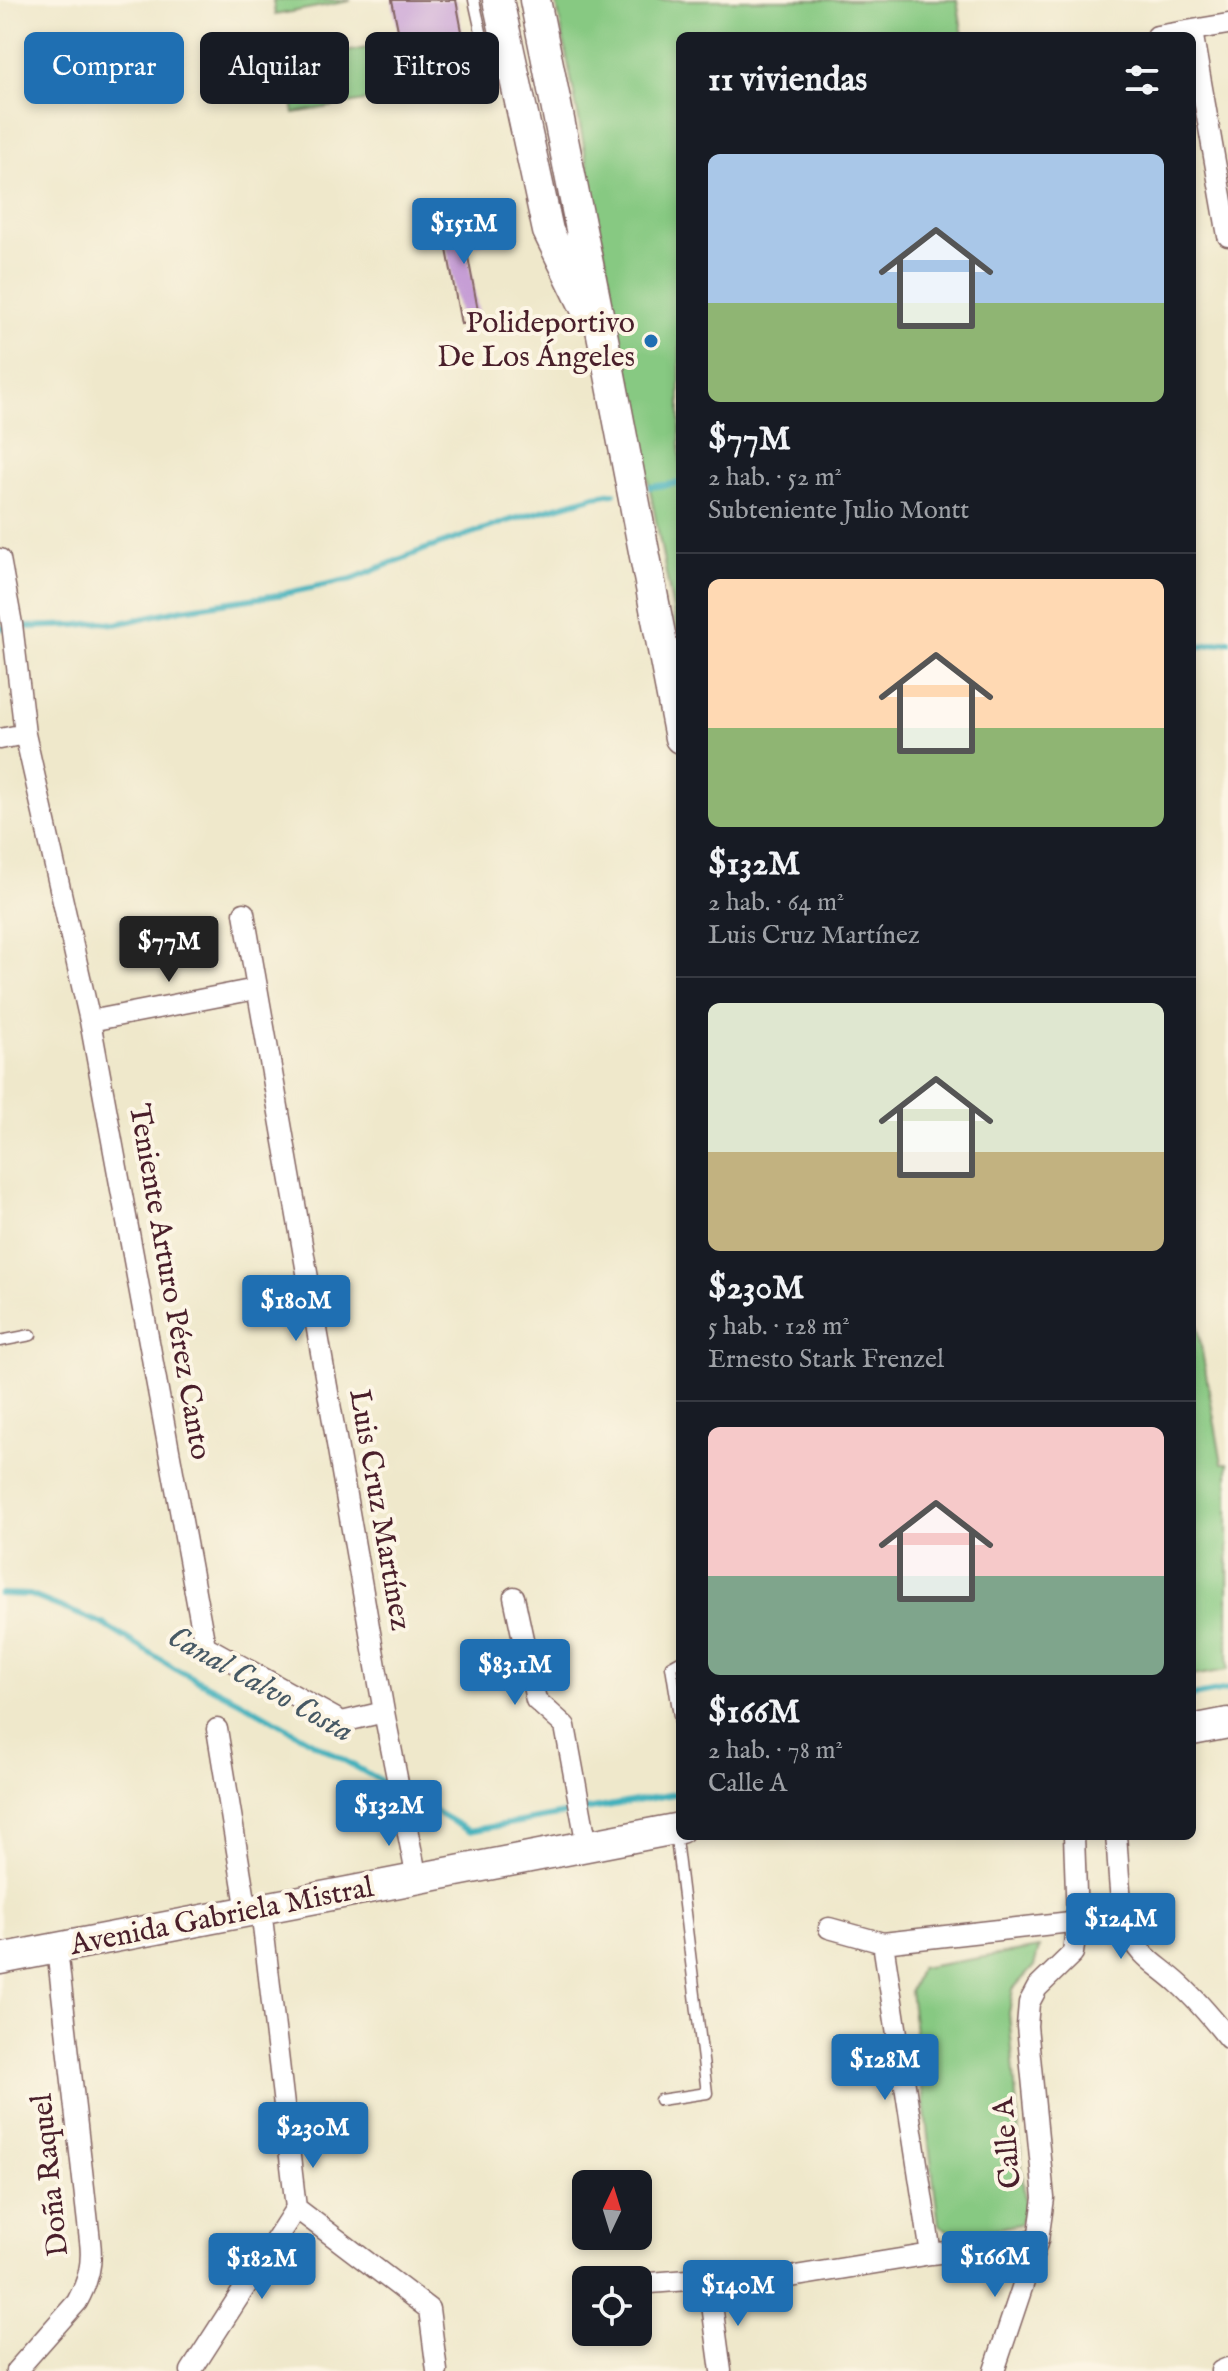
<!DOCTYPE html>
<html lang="es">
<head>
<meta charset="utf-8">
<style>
  :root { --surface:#171b24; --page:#20242c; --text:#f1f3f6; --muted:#9ea1a6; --line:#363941; --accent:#1f6fb2 }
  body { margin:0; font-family:"IM FELL English",serif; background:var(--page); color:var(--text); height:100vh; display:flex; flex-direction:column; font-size:30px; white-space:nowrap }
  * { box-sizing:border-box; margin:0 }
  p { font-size:26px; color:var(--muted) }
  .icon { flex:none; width:44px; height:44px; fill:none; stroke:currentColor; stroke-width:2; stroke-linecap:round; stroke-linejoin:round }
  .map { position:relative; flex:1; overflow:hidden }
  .drawer { position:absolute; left:676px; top:32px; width:520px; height:1808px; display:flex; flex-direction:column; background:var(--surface); border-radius:12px; box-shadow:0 4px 12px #0003 }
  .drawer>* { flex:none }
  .guide { position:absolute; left:24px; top:32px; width:532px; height:72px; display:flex; gap:16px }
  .needle { width:52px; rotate:4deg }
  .tools { position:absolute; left:572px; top:2170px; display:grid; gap:16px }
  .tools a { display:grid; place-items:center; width:80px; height:80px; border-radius:12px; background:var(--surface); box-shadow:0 4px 12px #0003; font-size:40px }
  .price { position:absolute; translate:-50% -68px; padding:0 18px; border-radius:8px; background:var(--accent); color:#fff; font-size:26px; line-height:52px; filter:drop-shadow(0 2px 4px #0008) }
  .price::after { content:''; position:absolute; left:50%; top:48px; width:24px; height:18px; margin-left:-12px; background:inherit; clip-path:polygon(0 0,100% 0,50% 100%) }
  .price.selected { background:#222; color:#fff }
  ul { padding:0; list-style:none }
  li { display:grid; align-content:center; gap:16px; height:424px; padding:0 32px }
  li+li { border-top:2px solid var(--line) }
  li span { display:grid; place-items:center; height:248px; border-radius:12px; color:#555 }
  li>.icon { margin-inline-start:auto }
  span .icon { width:144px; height:144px; fill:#fffc; stroke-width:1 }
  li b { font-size:34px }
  h2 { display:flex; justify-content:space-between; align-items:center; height:96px; padding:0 32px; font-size:34px }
  .tag { padding:0 28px; border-radius:12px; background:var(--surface); box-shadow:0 4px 12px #0003; font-size:28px; line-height:72px }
  .tag.selected { background:var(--accent); color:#fff }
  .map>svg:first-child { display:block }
</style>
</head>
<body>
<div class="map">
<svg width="1228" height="2371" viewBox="0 0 1228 2371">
  <rect width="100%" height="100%" fill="#fcf5e5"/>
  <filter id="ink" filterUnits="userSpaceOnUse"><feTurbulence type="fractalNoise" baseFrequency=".0125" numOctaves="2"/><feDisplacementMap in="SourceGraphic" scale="16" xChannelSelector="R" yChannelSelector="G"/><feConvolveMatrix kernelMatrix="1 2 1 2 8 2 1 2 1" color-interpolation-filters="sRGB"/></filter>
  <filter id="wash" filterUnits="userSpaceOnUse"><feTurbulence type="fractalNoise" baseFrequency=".006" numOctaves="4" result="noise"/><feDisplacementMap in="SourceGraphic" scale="32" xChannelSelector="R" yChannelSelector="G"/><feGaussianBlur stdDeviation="1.8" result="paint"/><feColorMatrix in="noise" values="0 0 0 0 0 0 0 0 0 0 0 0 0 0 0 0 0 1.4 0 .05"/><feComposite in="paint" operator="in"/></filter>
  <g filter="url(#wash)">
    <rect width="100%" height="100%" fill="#efe8cb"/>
    <!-- green -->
    <path fill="#87c982" stroke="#687456" stroke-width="2" d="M273 0H350V1L275 15Z
      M556 0H957L963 36H680V646Z
      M378 46 388 97 294 113 285 63Z
      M1192 1296 1222 1463H1228V1670L1192 1676Z
      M1039 1948 1034 1966 1013 1989 1009 2013 1025 2205 1020 2224 958 2236 939 2225 910 1991 920 1968Z"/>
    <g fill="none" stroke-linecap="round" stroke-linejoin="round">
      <!-- stream -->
      <path stroke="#42b1bc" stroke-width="6" d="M650 487 680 483
        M0 628 78 625 102 622 116 624 182 609 278 595 352 579 423 550 511 520 595 496 614 493
        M1192 648 1228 641
        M0 1594 30 1595 103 1624 174 1668 243 1703 395 1789
        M1192 1696 1228 1689
        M405 1794 469 1831 680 1793"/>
    </g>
    <g id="blocks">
      <!-- building -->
      <path fill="#c69ed5" d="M392 0H456L470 73 409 85Z
        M483 221 487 242 466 246 480 321 461 324 443 228Z"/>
    </g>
  </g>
  <g filter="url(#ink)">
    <use href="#blocks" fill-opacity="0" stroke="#846563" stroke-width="2"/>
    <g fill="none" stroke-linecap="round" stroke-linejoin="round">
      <defs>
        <path id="service" d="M474 0 491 77 511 74
          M0 1341 31 1335
          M680 1661 671 1666 680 1722
          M660 2100 707 2093 675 1831"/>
        <path id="minor" d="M1192 31 1228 236
          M1157 36 1228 24
          M0 559 12 624 25 734 90 1021 205 1646 342 1722 384 1712
          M0 739 25 734
          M244 913 384 1712 417 1879
          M90 1021 256 989
          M514 1597 536 1700 565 1726 587 1846
          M217 1729 247 1912
          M1116 1836C1119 1864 1118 1903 1128 1929 1139 1957 1157 1964 1178 1983 1196 1999 1212 2018 1228 2038
          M261 1909 296 2208 429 2309 437 2371
          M829 1928 883 1943 1124 1916
          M883 1943 931 2254
          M638 2284 688 2280 710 2290
          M710 2290 931 2254 1038 2240
          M710 2290 721 2371
          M16 2371 77 2302C88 2282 93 2264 90 2241L57 1949
          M191 2371 296 2208
          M994 2371 1038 2240 1044 2198 1027 2026 1029 2003 1037 1988 1073 1953 1077 1920 1074 1836
          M1221 2371 1228 2368"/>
        <path id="primary" d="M498 0 548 231 587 311
          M535 0 605 349 680 738
          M1192 1730 1228 1723
          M0 1959 680 1828"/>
      </defs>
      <!-- service casing -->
      <use href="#service" stroke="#846563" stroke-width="13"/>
      <!-- minor casing -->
      <use href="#minor" stroke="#846563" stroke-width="23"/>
      <!-- primary casing -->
      <use href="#primary" stroke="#846563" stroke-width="33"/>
      <!-- service -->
      <use href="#service" stroke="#fff" stroke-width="10"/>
      <!-- minor -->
      <use href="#minor" stroke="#fff" stroke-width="20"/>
      <!-- primary -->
      <use href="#primary" stroke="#fff" stroke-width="30"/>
    </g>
  </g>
  <!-- markers -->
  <circle fill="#1f6fb2" stroke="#fcf5e5" stroke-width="3" cx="651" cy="341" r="8"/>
  <g text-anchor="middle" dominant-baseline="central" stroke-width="8" stroke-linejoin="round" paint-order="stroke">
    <!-- poi labels -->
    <g font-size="30" fill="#4a1f2b" stroke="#fcf5e5" text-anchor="end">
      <text x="635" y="324">Polideportivo<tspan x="635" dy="34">De Los Ángeles</tspan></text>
    </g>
    <!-- street labels -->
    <g font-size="30" fill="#4a1f2b" stroke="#fcf5e5">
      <text transform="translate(169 1282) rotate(80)">Teniente Arturo Pérez Canto</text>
      <text transform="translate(379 1510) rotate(80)">Luis Cruz Martínez</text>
      <text transform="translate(222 1917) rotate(-11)">Avenida Gabriela Mistral</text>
      <text transform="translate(1008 2143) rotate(-95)">Calle A</text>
      <text transform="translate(51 2175) rotate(-96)">Doña Raquel</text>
    </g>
    <!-- water labels -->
    <g font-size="32" font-style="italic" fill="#475965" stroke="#fcf5e5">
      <text transform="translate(260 1685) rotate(29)">Canal Calvo Costa</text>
    </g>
  </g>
</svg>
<div class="tools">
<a><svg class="needle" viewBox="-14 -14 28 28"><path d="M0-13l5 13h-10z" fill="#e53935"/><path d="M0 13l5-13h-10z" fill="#9ea1a6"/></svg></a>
<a><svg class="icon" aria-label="locate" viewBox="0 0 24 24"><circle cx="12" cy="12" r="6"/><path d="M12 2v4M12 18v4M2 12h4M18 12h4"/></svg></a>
</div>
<b class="price" style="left:464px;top:266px">$151M</b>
<b class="price selected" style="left:169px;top:984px">$77M</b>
<b class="price" style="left:296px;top:1343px">$180M</b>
<b class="price" style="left:515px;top:1707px">$83.1M</b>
<b class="price" style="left:389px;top:1848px">$132M</b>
<b class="price" style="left:1121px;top:1961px">$124M</b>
<b class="price" style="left:885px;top:2102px">$128M</b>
<b class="price" style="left:313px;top:2170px">$230M</b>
<b class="price" style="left:995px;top:2299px">$166M</b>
<b class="price" style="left:262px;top:2301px">$182M</b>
<b class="price" style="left:738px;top:2328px">$140M</b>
<div class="guide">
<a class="tag selected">Comprar</a>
<a class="tag">Alquilar</a>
<a class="tag">Filtros</a>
</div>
<section class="drawer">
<h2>11 viviendas<svg class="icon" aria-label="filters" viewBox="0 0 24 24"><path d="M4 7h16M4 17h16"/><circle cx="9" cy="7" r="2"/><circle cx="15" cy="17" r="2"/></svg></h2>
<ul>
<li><span style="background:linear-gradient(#a9c7e8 60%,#8fb573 0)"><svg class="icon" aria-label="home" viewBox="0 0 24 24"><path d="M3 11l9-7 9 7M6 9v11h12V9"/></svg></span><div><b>$77M</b><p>2 hab. · 52 m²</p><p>Subteniente Julio Montt</p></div></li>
<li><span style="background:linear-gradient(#ffd9b3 60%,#8fb573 0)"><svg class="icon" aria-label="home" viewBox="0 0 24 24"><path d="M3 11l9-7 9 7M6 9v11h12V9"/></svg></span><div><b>$132M</b><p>2 hab. · 64 m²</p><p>Luis Cruz Martínez</p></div></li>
<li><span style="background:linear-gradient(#dfe7d0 60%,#c2b280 0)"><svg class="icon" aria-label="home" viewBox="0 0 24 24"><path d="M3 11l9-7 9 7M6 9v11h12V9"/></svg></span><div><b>$230M</b><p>5 hab. · 128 m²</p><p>Ernesto Stark Frenzel</p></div></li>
<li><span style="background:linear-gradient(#f6c9c9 60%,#7fa58c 0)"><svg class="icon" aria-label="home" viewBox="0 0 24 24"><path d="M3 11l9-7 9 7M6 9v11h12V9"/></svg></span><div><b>$166M</b><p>2 hab. · 78 m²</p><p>Calle A</p></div></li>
</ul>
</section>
</div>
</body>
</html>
